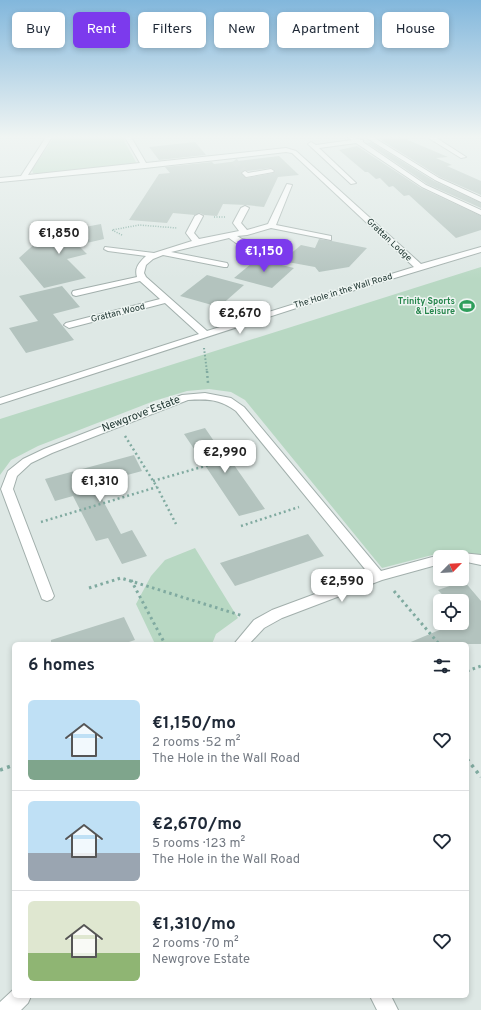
<!DOCTYPE html>
<html lang="en">
<head>
<meta charset="utf-8">
<style>
  :root { --surface:#fff; --page:#f6f6f7; --text:#1f2937; --muted:#747a83; --line:#e0e1e3; --accent:#7c3aed }
  body { margin:0; font-family:Overpass,sans-serif; background:var(--page); color:var(--text); height:100vh; display:flex; flex-direction:column; font-size:15px; white-space:nowrap }
  * { box-sizing:border-box; margin:0 }
  p { font-size:13px; color:var(--muted) }
  .icon { flex:none; width:22px; height:22px; fill:none; stroke:currentColor; stroke-width:2; stroke-linecap:round; stroke-linejoin:round }
  .map { position:relative; flex:1; overflow:hidden }
  .side { position:absolute; left:12px; top:642px; width:457px; height:356px; display:flex; flex-direction:column; background:var(--surface); border-radius:6px; box-shadow:0 2px 6px #0003 }
  .side>* { flex:none }
  .hud { position:absolute; left:12px; top:12px; width:457px; height:36px; display:flex; gap:8px }
  .needle { width:26px; rotate:66deg }
  .tools { position:absolute; left:433px; top:550px; display:grid; gap:8px }
  .tools a { display:grid; place-items:center; width:36px; height:36px; border-radius:6px; background:var(--surface); box-shadow:0 2px 6px #0003; font-size:20px }
  .price { position:absolute; translate:-50% -34px; padding:0 9px; border-radius:8px; background:#fff; color:#222; font-size:13px; line-height:26px; filter:drop-shadow(0 1px 2px #0008) }
  .price::after { content:''; position:absolute; left:50%; top:24px; width:12px; height:9px; margin-left:-6px; background:inherit; clip-path:polygon(0 0,100% 0,50% 100%) }
  .price.on { background:var(--accent); color:#fff }
  ul { padding:0; list-style:none }
  li { display:flex; align-items:center; gap:12px; height:100px; padding:0 16px }
  li+li { border-top:1px solid var(--line) }
  li span { display:grid; place-items:center; flex:none; width:112px; height:80px; border-radius:6px; color:#555 }
  li>.icon { margin-inline-start:auto }
  span .icon { width:48px; height:48px; fill:#fffc; stroke-width:1 }
  li b { font-size:17px }
  h2 { display:flex; justify-content:space-between; align-items:center; height:48px; padding:0 16px; font-size:17px }
  .pill { padding:0 14px; border-radius:6px; background:var(--surface); box-shadow:0 2px 6px #0003; font-size:14px; line-height:36px }
  .pill.on { background:var(--accent); color:#fff }
  .map>svg:first-child { display:block }
</style>
</head>
<body>
<div class="map">
<svg width="481" height="1010" viewBox="0 0 481 1010">
  <rect width="100%" height="100%" fill="#dee8e5"/>
  <!-- green -->
  <path fill="#b8d8c3" d="M54 137H122L136 162 135 164 129 165 40 174 33 173 32 170Z
    M481 267V566L462 559V557H457L444 552 382 568 245 400 231 392 209 389 187 391 154 401 38 446 11 460 0 475V419Z
    M195 548 238 618 216 634 212 644H155L136 604 151 576 165 560Z"/>
  <!-- building -->
  <path fill="#b3c3be" fill-rule="evenodd" d="M391 137H401L448 157 436 158 452 165 447 166 481 181V195L440 177 381 140Z
    M195 142 206 155 159 160 149 147Z
    M371 142 434 181 481 203V208L427 184 367 143Z
    M357 146 421 188 481 216V230L456 238 409 195 404 196 393 186 389 187 380 178 376 179 368 172H365L339 150Z
    M279 156 299 175 278 177 264 207 246 205 223 204 217 216 204 215 200 213 195 215 173 213 167 223 129 220 159 174 170 173 165 167 212 162 214 164ZM271 168 275 171 273 173 246 178 241 173 244 170 248 171Z
    M101 224 104 239 78 245 87 254 67 259 86 278 44 288 19 258 49 231 58 232Z
    M319 239 332 241 367 248 349 267 319 272 315 267 282 261 301 245 315 248Z
    M257 259 294 268 272 288 234 278Z
    M207 275 244 285 219 307 180 296Z
    M62 286 80 307 53 314 74 340 26 353 9 328 38 321 19 296Z
    M205 428 231 466 234 465 265 509 239 516 184 434Z
    M134 455 142 471 94 484 121 534 132 530 147 556 122 564 108 538 96 541 73 496 55 501 45 479Z
    M308 534 324 556 235 586 220 563Z
    M464 581 481 601V644H406L456 623H462V621L464 620 462 617V601H448L438 590Z
    M124 617 135 640 123 644H51V640Z"/>
  <g fill="none" stroke-linecap="round" stroke-linejoin="round">
    <!-- minor-tunnel -->
    <path stroke="#b8c5c1" stroke-width="7" stroke-dasharray="7 3.5" stroke-linecap="butt" d="M234 161 245 173"/>
    <defs>
      <path id="minor" d="M46 137H52L28 175 140 163 125 137H131L146 163 286 148 296 151 421 264 481 247V252L315 302 0 404V398L199 334 165 303 69 328 64 325 66 323 160 299 140 281 76 296 73 295 72 293 73 291 137 277C134 267 140 262 146 256L108 251 104 249 105 247 154 253 192 241 186 233 195 216 199 214 203 216 194 233 199 239 239 231 233 223 241 208 245 206 249 208 241 223 247 230 268 224 287 184 292 185 276 225 331 236V240L271 228 247 235 237 236 242 239 279 247V251H276L236 243 229 238 171 252 227 263 228 265 227 267H224L163 255 153 259 146 265 144 273 146 277 207 331 414 267 292 153 286 152 145 168 0 182V178L21 176Z
        M348 137 363 140V142L426 185 481 210V215L422 187 356 143 319 148 356 183 351 184 308 144 311 142 316 145 352 140Z
        M365 137H373L439 178 481 197V202L435 180Z
        M427 137H435L466 157 461 158Z
        M271 169 274 171 273 172 246 177 242 173 245 171 248 173Z
        M205 393 231 398 244 407 381 571 447 553H462L481 555V565L462 561V557H440V564L382 580 282 618 264 628 249 644H234L254 620 272 610 369 574 236 411C219 399 209 399 188 400L52 453 31 463 17 476 13 489 54 596 52 599 47 601 42 599 1 489 8 471 23 459 44 449 182 395Z
        M14 989V996H31L28 1003 21 1010H0V1002Z
        M370 996H391L398 1010H377Z"/>
    </defs>
    <!-- minor casing -->
    <use href="#minor" stroke="#a2afac" stroke-width="2"/>
    <!-- path-far4 -->
    <path stroke="#80aaa0" stroke-width="1.5" stroke-dasharray="1 1.5" stroke-linecap="butt" d="M214 217H225
      M122 235 112 230 139 225 177 228"/>
    <!-- path-far3 -->
    <path stroke="#80aaa0" stroke-width="2" stroke-dasharray="1.5 2" stroke-linecap="butt" d="M204 348 207 372"/>
    <!-- path-far2 -->
    <path stroke="#80aaa0" stroke-width="2.5" stroke-dasharray="2 3" stroke-linecap="butt" d="M207 371 208 383
      M125 436 157 487 176 524
      M153 481 254 452
      M41 522 157 487
      M241 526 299 507"/>
    <!-- path-far1 -->
    <path stroke="#80aaa0" stroke-width="3" stroke-dasharray="2.5 3.5" stroke-linecap="butt" d="M131 580 165 644
      M89 588 121 578 243 616
      M394 591 439 644
      M467 671 481 666"/>
    <!-- path -->
    <path stroke="#80aaa0" stroke-width="3.5" stroke-dasharray="3 4.5" stroke-linecap="butt" d="M467 759 481 777
      M0 770 14 765"/>
    <!-- minor -->
    <use href="#minor" fill="#fff" fill-rule="evenodd"/>
  </g>
  <!-- sky -->
  <linearGradient id="sky" x2="0" y2="1"><stop stop-color="#82b7dc"/><stop offset="0.49" stop-color="#f0f5f3"/><stop offset="1" stop-color="#f0f5f3" stop-opacity="0"/></linearGradient>
  <rect width="481" height="279" fill="url(#sky)"/>
  <!-- icons -->
  <defs>
    <symbol id="stadium-bare" viewBox="-9 -9 18 18"><path d="M0-5a6.5 5 0 1 0 0 10a6.5 5 0 1 0 0-10ZM-3.5-1.8h7v3.6h-7Z" fill="#2e9e5b" stroke="#eef5f2" stroke-width="2.5" paint-order="stroke"/></symbol>
  </defs>
  <g fill-rule="evenodd">
    <use href="#stadium-bare" x="456" y="295" width="22" height="22"/>
  </g>
  <g text-anchor="middle" dominant-baseline="central" stroke-width="3" stroke-linejoin="round" paint-order="stroke">
    <!-- far-street labels -->
    <g font-size="9" fill="#213733" stroke="#eef5f2">
      <text transform="translate(389 240) rotate(43)">Grattan Lodge</text>
      <text transform="translate(343 291) rotate(-17)">The Hole in the Wall Road</text>
      <text transform="translate(118 313) rotate(-14)">Grattan Wood</text>
    </g>
    <!-- far-leisure labels -->
    <g font-size="9" font-weight="bold" fill="#27864d" stroke="#eef5f2" text-anchor="end">
      <text x="455" y="301">Trinity Sports<tspan x="455" dy="10">&amp; Leisure</tspan></text>
    </g>
    <!-- street labels -->
    <g font-size="11" fill="#213733" stroke="#eef5f2">
      <text transform="translate(141 414) rotate(-21)">Newgrove Estate</text>
    </g>
  </g>
</svg>
<div class="tools">
<a><svg class="needle" viewBox="-14 -14 28 28"><path d="M0-13l5 13h-10z" fill="#e53935"/><path d="M0 13l5-13h-10z" fill="#747a83"/></svg></a>
<a><svg class="icon" aria-label="locate" viewBox="0 0 24 24"><circle cx="12" cy="12" r="6"/><path d="M12 2v4M12 18v4M2 12h4M18 12h4"/></svg></a>
</div>
<b class="price" style="left:59px;top:255px">€1,850</b>
<b class="price on" style="left:264px;top:273px">€1,150</b>
<b class="price" style="left:240px;top:335px">€2,670</b>
<b class="price" style="left:225px;top:474px">€2,990</b>
<b class="price" style="left:100px;top:503px">€1,310</b>
<b class="price" style="left:342px;top:603px">€2,590</b>
<div class="hud">
<a class="pill">Buy</a>
<a class="pill on">Rent</a>
<a class="pill">Filters</a>
<a class="pill">New</a>
<a class="pill">Apartment</a>
<a class="pill">House</a>
</div>
<section class="side">
<h2>6 homes<svg class="icon" aria-label="filters" viewBox="0 0 24 24"><path d="M4 7h16M4 17h16"/><circle cx="9" cy="7" r="2"/><circle cx="15" cy="17" r="2"/></svg></h2>
<ul>
<li><span style="background:linear-gradient(#bfe0f5 75%,#7fa58c 0)"><svg class="icon" aria-label="home" viewBox="0 0 24 24"><path d="M3 11l9-7 9 7M6 9v11h12V9"/></svg></span><div><b>€1,150/mo</b><p>2 rooms · 52 m²</p><p>The Hole in the Wall Road</p></div><svg class="icon" aria-label="heart" viewBox="0 0 24 24"><path d="M12 20l-8-8c-3-5 5-10 8-4 3-6 11-1 8 4z"/></svg></li>
<li><span style="background:linear-gradient(#bfe0f5 65%,#9aa5b1 0)"><svg class="icon" aria-label="home" viewBox="0 0 24 24"><path d="M3 11l9-7 9 7M6 9v11h12V9"/></svg></span><div><b>€2,670/mo</b><p>5 rooms · 123 m²</p><p>The Hole in the Wall Road</p></div><svg class="icon" aria-label="heart" viewBox="0 0 24 24"><path d="M12 20l-8-8c-3-5 5-10 8-4 3-6 11-1 8 4z"/></svg></li>
<li><span style="background:linear-gradient(#dfe7d0 65%,#8fb573 0)"><svg class="icon" aria-label="home" viewBox="0 0 24 24"><path d="M3 11l9-7 9 7M6 9v11h12V9"/></svg></span><div><b>€1,310/mo</b><p>2 rooms · 70 m²</p><p>Newgrove Estate</p></div><svg class="icon" aria-label="heart" viewBox="0 0 24 24"><path d="M12 20l-8-8c-3-5 5-10 8-4 3-6 11-1 8 4z"/></svg></li>
</ul>
</section>
</div>
</body>
</html>
